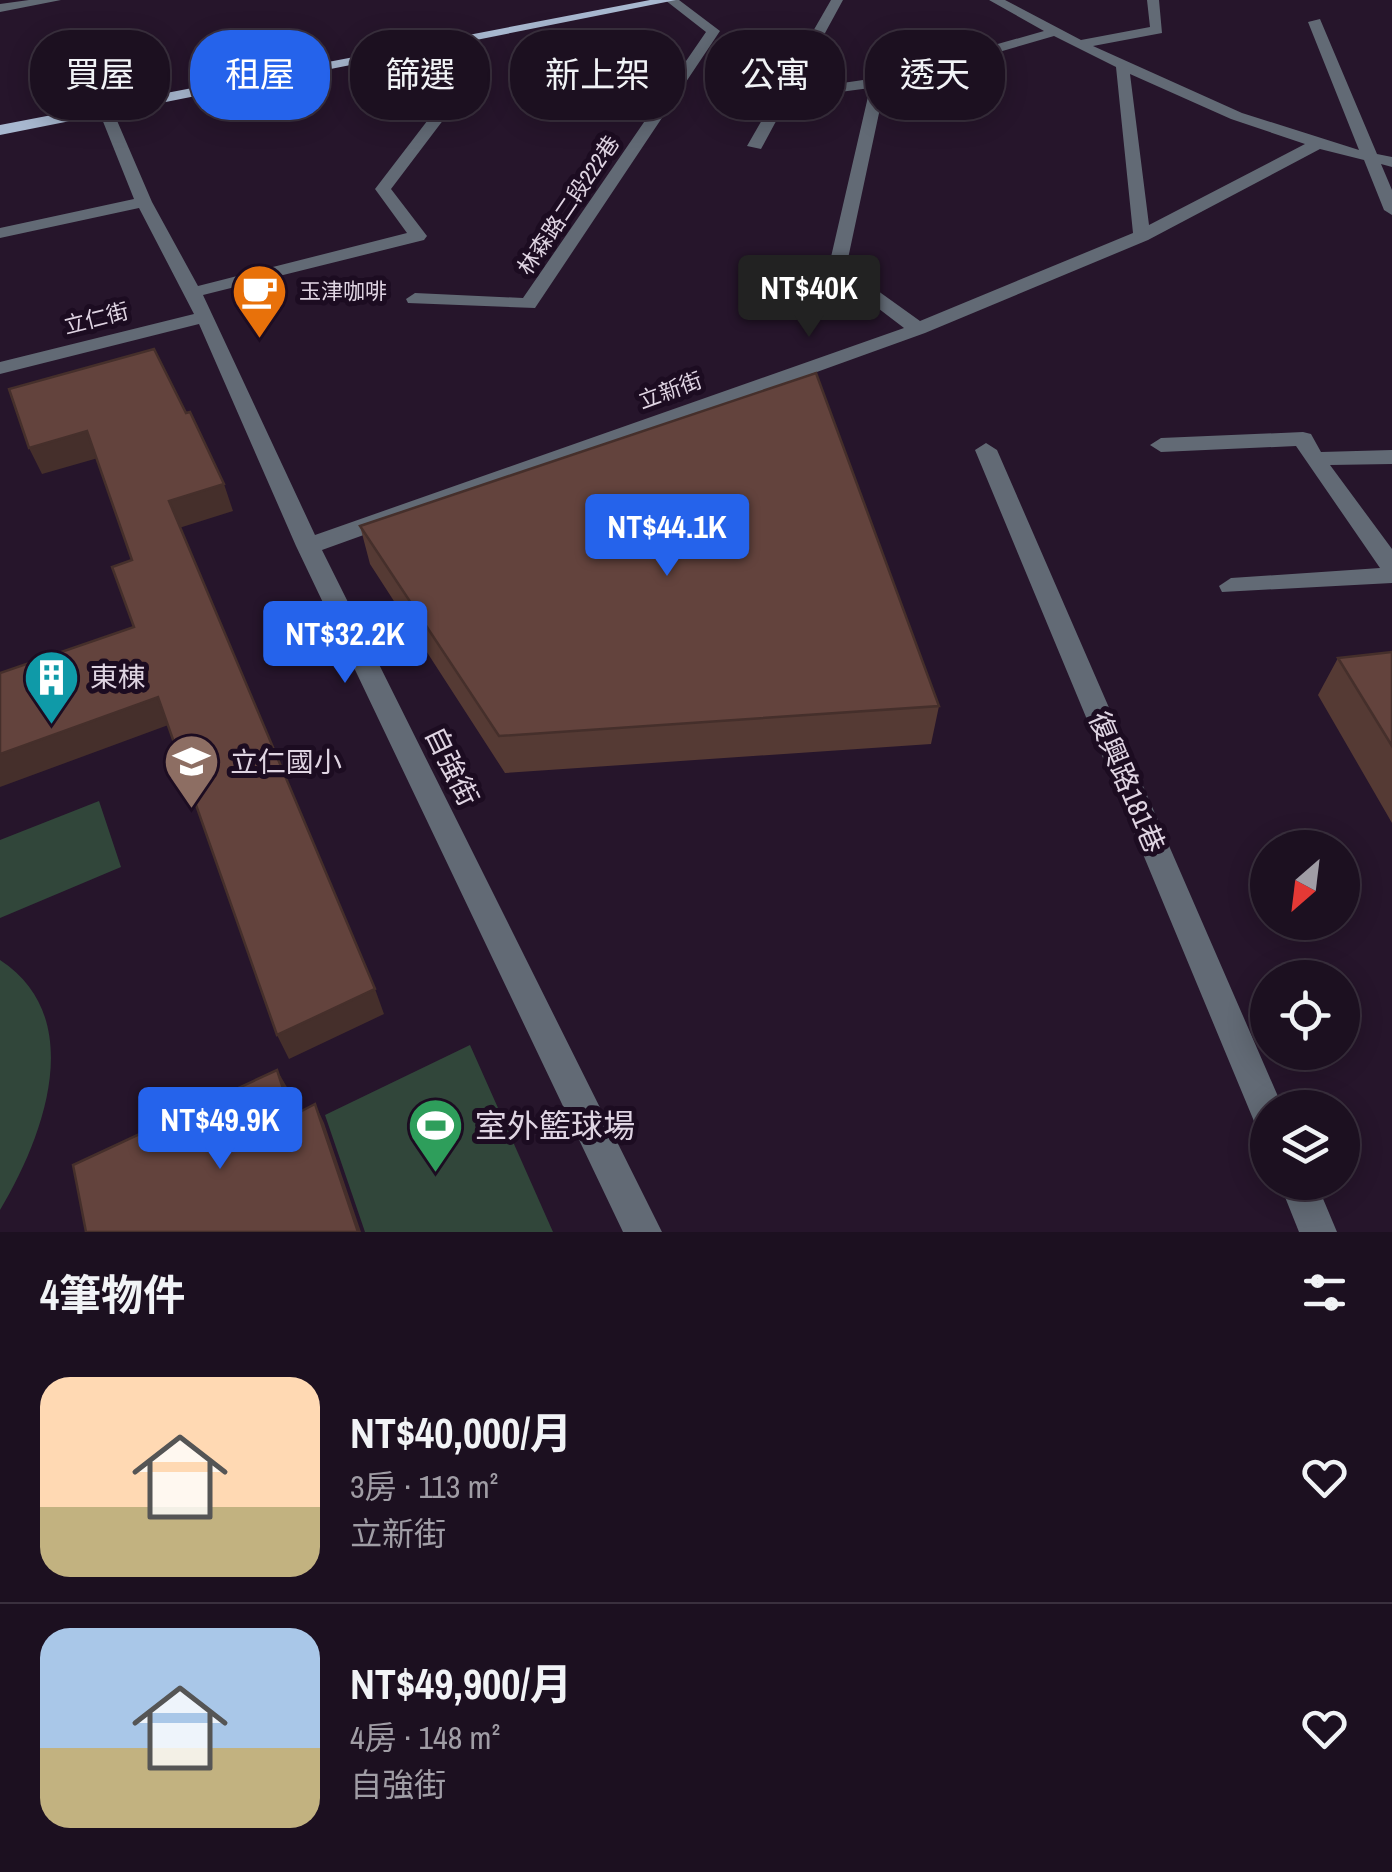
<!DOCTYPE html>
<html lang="zh-TW">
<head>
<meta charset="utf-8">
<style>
  :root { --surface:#1c1020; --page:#251929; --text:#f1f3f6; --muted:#a09da5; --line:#3a303e; --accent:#2563eb }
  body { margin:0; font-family:"Archivo Narrow","Noto Sans TC",sans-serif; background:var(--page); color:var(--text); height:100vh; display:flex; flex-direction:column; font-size:38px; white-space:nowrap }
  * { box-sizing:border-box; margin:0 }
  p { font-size:32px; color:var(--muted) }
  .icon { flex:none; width:55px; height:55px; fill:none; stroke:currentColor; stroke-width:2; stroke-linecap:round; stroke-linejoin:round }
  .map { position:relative; height:1232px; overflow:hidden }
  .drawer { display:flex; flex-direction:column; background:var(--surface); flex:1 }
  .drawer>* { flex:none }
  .hud { position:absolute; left:30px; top:30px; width:1332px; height:90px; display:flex; gap:20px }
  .needle { width:65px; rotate:208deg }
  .controls { position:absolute; left:1250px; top:830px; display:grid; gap:20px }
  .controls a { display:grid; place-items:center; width:110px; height:110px; border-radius:50%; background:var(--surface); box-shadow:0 5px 25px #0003,0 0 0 2px var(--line); font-size:50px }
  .price { position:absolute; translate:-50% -85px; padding:0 22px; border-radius:10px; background:var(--accent); color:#fff; font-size:32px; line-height:65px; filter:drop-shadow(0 2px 5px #0008) }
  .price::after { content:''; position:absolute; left:50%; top:60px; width:30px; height:22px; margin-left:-15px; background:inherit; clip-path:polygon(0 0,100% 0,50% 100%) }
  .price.current { background:#222; color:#fff }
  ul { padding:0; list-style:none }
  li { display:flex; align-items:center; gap:30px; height:250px; padding:0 40px }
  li+li { border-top:2px solid var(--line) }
  li span { display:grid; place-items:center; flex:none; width:280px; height:200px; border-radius:30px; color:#555 }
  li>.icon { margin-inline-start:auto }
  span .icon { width:120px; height:120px; fill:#fffc; stroke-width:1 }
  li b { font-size:42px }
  h2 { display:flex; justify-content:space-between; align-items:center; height:120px; padding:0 40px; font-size:42px }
  .chip { padding:0 35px; border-radius:40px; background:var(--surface); box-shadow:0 5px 25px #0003,0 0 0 2px var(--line); font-size:35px; line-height:90px }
  .chip.current { background:var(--accent); color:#fff }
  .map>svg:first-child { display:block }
</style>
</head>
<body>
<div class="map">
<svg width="1392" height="1232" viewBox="0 0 1392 1232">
  <rect width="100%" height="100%" fill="#26152b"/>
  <!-- green -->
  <path fill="#31463a" d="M99 801 121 867 0 918V840Z
    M0 960C89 1018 43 1138 0 1210Z
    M470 1045 553 1232H365L325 1115Z"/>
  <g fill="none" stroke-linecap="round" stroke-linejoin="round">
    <!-- minor -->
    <path fill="#626a75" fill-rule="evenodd" d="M29 0H61L0 12V4Z
      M665 0H679L720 31 535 308 408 303 406 299 415 293 523 298 706 32Z
      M831 0H843L794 90 877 78 1044 31 989 0H1005L1081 40 1150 27 1147 0H1159L1162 33 1093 46 1242 113 1359 150 1308 22 1320 19 1377 154 1392 157V167L1381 164 1392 190V215L1384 210 1364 160 1320 149 1148 240 925 333 322 550 662 1232H623L296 546 199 324 0 374V362L194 314 139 208 0 238V228L134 199 98 109 105 105 112 109 152 202 198 286 407 233 375 189 457 82 425 46 437 43 472 82 391 189 427 236 424 240 203 295 315 535 904 328 828 270 870 88 788 99 761 149 747 146ZM1054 36 1116 67 1133 233 920 321 846 268 885 85ZM1130 74 1231 119 1305 144 1149 225Z
      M1303 432 1311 434 1321 452 1392 450V464L1330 465 1392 549V583L1222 592 1219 586 1231 578 1380 568 1296 446 1161 452 1150 445 1161 438Z
      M986 443 997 450 1283 1108H1268V1131L1256 1126 975 450Z
      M1279 1182H1316L1337 1232H1299Z"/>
    <!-- major -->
    <path fill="#a8b8d0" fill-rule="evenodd" d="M650 0H676L0 135V125Z"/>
  </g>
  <!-- wall -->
  <path fill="#553a34" d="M360 526 939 706 931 744 505 773 370 564Z
    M1392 652V823L1318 695 1338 658Z"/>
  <!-- shaded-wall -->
  <path fill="#452f2b" d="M87 431 98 458 42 474 29 448Z
    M224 484 233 511 179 528 169 501Z
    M158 697 171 724 0 787V754Z
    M375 989 384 1014 289 1059 277 1035Z
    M277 1070 288 1089 302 1135 292 1116Z
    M315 1104 324 1123 361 1232H358Z"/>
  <!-- building -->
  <path fill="#63433d" stroke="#452f2b" stroke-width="2.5" d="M154 349 186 413 190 412 224 484 169 501 375 989 277 1035 158 697 0 754V673L134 627 112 567 132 560 87 431 29 448 9 389Z
    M816 373 939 706 499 736 360 526Z
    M1392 652V746L1338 658Z
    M277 1070 292 1116 315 1104 358 1232H86L73 1165Z"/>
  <!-- icons -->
  <defs>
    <symbol id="cafe-pin" viewBox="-11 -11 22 30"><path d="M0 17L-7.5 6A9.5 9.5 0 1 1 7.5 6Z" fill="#e8710a" stroke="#1c0c21"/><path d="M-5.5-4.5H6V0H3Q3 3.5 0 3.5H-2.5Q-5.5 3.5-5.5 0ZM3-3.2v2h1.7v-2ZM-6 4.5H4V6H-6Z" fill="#fff"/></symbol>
    <symbol id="building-pin" viewBox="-11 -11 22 30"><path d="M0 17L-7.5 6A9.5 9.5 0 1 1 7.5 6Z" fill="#0f9aa8" stroke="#1c0c21"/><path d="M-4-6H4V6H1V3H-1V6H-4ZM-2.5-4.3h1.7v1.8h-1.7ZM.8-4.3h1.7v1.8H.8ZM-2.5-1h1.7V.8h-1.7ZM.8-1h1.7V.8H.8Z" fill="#fff"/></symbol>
    <symbol id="school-pin" viewBox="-11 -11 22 30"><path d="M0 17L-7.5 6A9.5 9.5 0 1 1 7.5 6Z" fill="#8d6e63" stroke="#1c0c21"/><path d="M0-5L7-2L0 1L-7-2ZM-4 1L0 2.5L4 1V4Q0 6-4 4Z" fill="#fff"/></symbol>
    <symbol id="stadium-pin" viewBox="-11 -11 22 30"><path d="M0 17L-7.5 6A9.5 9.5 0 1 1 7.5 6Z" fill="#2e9e5b" stroke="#1c0c21"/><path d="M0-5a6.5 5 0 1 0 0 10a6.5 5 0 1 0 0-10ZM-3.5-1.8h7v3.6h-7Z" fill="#fff"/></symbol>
  </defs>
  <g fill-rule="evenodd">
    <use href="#cafe-pin" x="228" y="260" width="63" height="86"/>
    <use href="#building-pin" x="20" y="646" width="63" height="86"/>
    <use href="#school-pin" x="160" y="730" width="63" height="86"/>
    <use href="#stadium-pin" x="404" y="1094" width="63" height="86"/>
  </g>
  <g text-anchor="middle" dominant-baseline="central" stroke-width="10" stroke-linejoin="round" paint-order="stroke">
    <!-- far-street labels -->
    <g font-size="22" fill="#dfd4e2" stroke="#1c0c21">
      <text transform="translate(568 205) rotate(-56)">林森路二段222巷</text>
      <text transform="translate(96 318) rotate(-14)">立仁街</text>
      <text transform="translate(670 390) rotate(-20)">立新街</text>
    </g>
    <!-- far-poi labels -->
    <g font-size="22" fill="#dfd4e2" stroke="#1c0c21" text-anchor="start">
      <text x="299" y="291">玉津咖啡</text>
    </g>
    <!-- poi labels -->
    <g font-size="28" fill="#dfd4e2" stroke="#1c0c21" text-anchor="start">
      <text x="90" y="677">東棟</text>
      <text x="230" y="762">立仁國小</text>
    </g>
    <!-- street labels -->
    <g font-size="28" fill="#dfd4e2" stroke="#1c0c21">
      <text transform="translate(452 766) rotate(64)">自強街</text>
      <text transform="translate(1127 782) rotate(67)">復興路181巷</text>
    </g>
    <!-- near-poi labels -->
    <g font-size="32" fill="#dfd4e2" stroke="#1c0c21" text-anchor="start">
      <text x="475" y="1125">室外籃球場</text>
    </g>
  </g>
</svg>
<div class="controls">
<a><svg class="needle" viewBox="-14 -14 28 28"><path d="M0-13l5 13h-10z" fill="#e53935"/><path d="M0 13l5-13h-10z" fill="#a09da5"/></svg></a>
<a><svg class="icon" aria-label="locate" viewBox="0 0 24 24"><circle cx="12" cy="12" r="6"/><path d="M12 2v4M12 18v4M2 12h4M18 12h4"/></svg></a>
<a><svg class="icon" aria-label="layers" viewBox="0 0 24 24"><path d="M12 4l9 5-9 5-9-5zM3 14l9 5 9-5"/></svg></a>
</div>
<b class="price current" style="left:809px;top:340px">NT$40K</b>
<b class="price" style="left:667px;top:579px">NT$44.1K</b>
<b class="price" style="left:345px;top:686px">NT$32.2K</b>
<b class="price" style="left:220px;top:1172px">NT$49.9K</b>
<div class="hud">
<a class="chip">買屋</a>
<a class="chip current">租屋</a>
<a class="chip">篩選</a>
<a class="chip">新上架</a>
<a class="chip">公寓</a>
<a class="chip">透天</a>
</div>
</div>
<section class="drawer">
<h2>4筆物件<svg class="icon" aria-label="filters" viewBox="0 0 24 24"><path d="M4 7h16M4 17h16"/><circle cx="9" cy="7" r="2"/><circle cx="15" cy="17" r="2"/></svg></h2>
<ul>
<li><span style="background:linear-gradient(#ffd9b3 65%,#c2b280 0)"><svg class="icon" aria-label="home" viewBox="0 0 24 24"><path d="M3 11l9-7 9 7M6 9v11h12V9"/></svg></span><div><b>NT$40,000/月</b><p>3房 · 113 m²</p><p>立新街</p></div><svg class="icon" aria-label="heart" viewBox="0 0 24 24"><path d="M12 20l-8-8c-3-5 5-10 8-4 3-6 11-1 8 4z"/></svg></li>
<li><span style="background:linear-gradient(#a9c7e8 60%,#c2b280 0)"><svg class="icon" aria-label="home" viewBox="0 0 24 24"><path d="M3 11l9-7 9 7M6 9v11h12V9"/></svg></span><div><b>NT$49,900/月</b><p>4房 · 148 m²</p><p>自強街</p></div><svg class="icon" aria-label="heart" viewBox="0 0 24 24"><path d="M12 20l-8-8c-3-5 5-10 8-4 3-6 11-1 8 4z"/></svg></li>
</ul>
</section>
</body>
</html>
